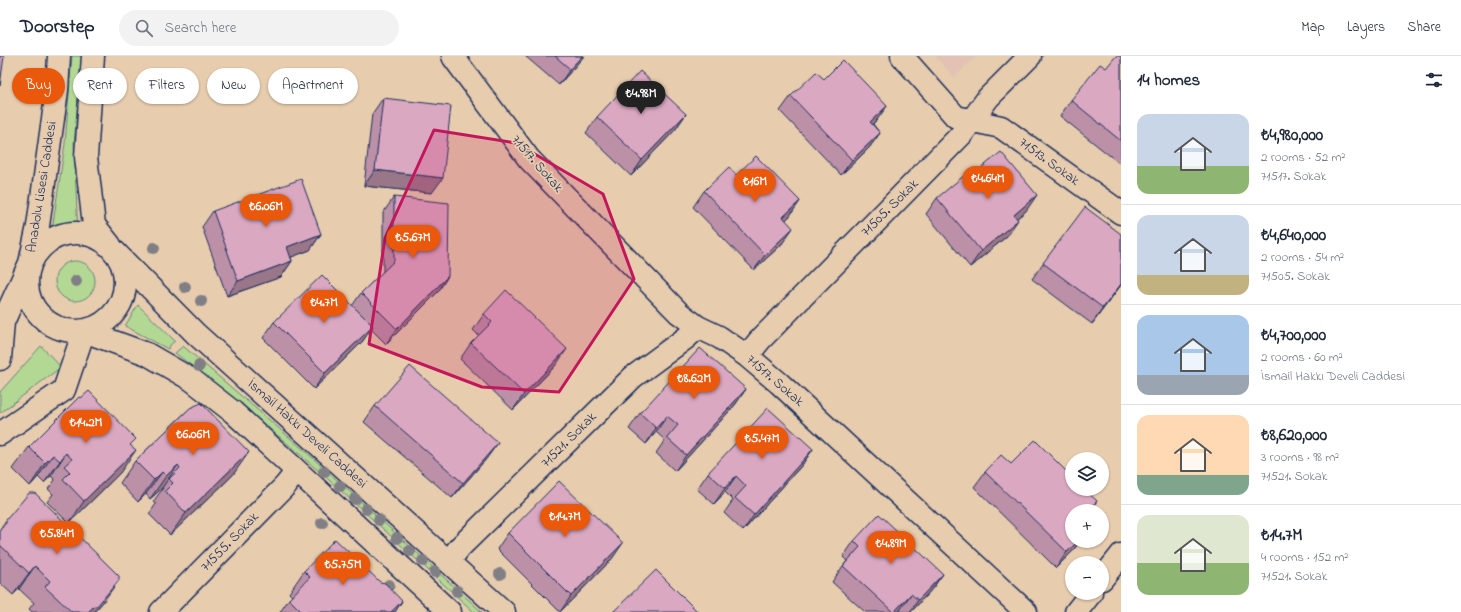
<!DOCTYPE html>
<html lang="en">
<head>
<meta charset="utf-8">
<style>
  :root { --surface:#fff; --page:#f2f2f3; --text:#1f2937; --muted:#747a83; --line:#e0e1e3; --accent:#ea580c }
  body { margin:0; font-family:"Indie Flower",sans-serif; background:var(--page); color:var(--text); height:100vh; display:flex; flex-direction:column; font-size:15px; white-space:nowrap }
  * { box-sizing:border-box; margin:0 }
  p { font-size:13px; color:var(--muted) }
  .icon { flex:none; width:22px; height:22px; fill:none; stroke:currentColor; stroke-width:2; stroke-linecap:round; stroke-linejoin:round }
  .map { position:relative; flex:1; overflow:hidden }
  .details { display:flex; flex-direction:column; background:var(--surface); width:340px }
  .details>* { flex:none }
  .guide { position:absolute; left:12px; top:12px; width:380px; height:36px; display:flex; gap:8px }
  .fabs { position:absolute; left:1065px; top:396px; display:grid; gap:8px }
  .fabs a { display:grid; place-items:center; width:44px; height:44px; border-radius:50%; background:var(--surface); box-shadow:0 1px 3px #0004; font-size:20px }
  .price { position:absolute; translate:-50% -34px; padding:0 9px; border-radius:14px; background:var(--accent); color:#fff; font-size:13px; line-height:26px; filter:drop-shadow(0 1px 2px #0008) }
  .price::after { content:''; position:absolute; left:50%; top:24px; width:12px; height:9px; margin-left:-6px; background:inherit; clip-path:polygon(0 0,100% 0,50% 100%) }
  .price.active { background:#222; color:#fff }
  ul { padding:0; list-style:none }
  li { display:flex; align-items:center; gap:12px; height:100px; padding:0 16px }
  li+li { border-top:1px solid var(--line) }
  li span { display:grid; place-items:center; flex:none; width:112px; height:80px; border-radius:12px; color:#555 }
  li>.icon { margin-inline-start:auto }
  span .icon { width:48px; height:48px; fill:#fffc; stroke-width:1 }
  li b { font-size:17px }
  h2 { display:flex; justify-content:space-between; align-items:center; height:48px; padding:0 16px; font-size:17px }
  .chip { padding:0 14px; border-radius:18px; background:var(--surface); box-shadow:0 1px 3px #0004; font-size:14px; line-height:36px }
  .chip.active { background:var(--accent); color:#fff }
  header { display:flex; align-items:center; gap:24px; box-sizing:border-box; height:56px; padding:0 20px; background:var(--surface); border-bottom:1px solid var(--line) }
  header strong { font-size:19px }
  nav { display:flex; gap:22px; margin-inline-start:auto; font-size:14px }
  .search { width:280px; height:36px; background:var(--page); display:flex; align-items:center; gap:10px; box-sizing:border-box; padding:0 14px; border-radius:22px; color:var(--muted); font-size:15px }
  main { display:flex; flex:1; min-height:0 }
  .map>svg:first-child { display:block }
</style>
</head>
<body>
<header>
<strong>Doorstep</strong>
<div class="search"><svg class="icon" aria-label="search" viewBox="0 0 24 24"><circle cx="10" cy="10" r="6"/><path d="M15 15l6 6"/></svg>Search here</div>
<nav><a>Map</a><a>Layers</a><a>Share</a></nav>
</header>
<main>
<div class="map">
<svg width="1121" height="556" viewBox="0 0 1121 556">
  <rect width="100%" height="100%" fill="#e7ccae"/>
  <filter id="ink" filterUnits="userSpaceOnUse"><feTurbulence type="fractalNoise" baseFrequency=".025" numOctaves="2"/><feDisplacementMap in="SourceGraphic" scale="8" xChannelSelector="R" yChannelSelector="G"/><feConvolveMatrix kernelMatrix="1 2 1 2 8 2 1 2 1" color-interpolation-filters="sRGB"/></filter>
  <g filter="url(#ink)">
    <!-- built -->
    <path fill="#e3c1b4" d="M935 0H977L954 21Z"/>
    <!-- green -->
    <path fill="#b2d894" stroke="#668479" d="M72 0H82L74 88 78 179 52 174 65 88Z
      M55 225a20 20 0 1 1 40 0a20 20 0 1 1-40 0Z
      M138 249 175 285 171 288 168 293 125 270Z
      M41 290 61 311 0 357V336Z
      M183 290 303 393 482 556H474C377 468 281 376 175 297Z"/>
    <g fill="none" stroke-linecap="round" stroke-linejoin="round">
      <defs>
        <path id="minor" d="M453 0 454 2 529 103 679 257 698 271 719 281 747 300 779 327 1026 556
          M902 0 956 61 1001 71 1121 157
          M114 195 196 278 504 556
          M84 275 147 298 192 324 233 356 450 556
          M747 300 760 284 962 78 988 42 1030 0
          M449 505 460 491 633 321 686 282 698 271
          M1102 523 1121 499
          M161 556 285 430 297 415
          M1076 556 1091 537"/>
        <path id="major" d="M93 0 86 101 94 169 110 189
          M27 226a49 49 0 1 1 98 0a49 49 0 1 1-98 0Z
          M0 303 3 266 30 207 38 170 57 34 59 0
          M0 378 64 334 84 275"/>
      </defs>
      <!-- minor casing -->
      <use href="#minor" stroke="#1b2f5e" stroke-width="25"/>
      <!-- major casing -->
      <use href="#major" stroke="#1b2f5e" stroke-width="25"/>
      <!-- minor -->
      <use href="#minor" stroke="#e7ccae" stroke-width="22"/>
      <!-- major -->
      <use href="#major" stroke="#e7ccae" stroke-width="22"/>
    </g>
    <!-- trees -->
    <g fill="#7f7f85">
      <circle cx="154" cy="192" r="6"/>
      <circle cx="76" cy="225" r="6"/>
      <circle cx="185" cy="231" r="6"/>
      <circle cx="201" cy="245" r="6"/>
      <circle cx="199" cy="310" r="6"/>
      <circle cx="324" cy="416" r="6"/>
      <circle cx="340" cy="430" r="6"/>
      <circle cx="355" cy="443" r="6"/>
      <circle cx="366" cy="453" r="6"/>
      <circle cx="379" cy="464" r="6"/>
      <circle cx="322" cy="467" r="6"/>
      <circle cx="397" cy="482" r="6"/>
      <circle cx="410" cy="495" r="6"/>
      <circle cx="423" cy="505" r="6"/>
      <circle cx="435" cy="516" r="6"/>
      <circle cx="500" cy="518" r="6"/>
      <circle cx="389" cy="529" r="6"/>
      <circle cx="457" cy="535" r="6"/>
    </g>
    <!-- wall -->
    <path fill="#bc90a7" stroke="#1b2f5e" d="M525 0H584L559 29Z
      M1121 1V104L1119 107 1060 60 1071 44 1106 12Z
      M791 40 887 50 876 65 873 68 880 77 869 92 841 119 780 55Z
      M383 42 432 137 364 130 372 58Z
      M686 58 675 74 631 120 586 77 597 61Z
      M975 117 1026 155 1017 162 1007 180 970 211 926 158 937 142Z
      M736 119 800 145 789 161 785 164 782 188 754 214 693 151 704 135Z
      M394 141 448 220 438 236 386 288 371 273 362 286 314 333 263 282 274 266 352 250 361 237 383 216V157Z
      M213 155 321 178 310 194 291 201 292 205 281 221 227 240 202 171Z
      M1121 178V229L1092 268 1032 223 1043 207Z
      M484 258 556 309 513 354 460 303 471 287 479 280 473 274Z
      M746 333 735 349 675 415 656 397 665 384 656 376 646 388 629 373 640 357Z
      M375 350 487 402 452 442 364 366Z
      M190 352 233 419 170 479 149 458 156 448 153 446 163 432H162L150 443 146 438 138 446 120 427 135 405Z
      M131 390 120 417 69 467 47 446 53 438 48 433 55 424 51 420 44 427 38 421 30 430 13 413 29 391Z
      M813 393 802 409 743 475 724 457 733 444 725 436 714 448 697 433 708 417Z
      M1011 408 1072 455V485H1080L1072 496 1056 512 974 431 985 416Z
      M6 464 103 546 94 556H32L29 553 34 547 19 533 13 539 0 527V473Z
      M508 477 612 503 560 556 497 493Z
      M854 485 943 518 932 533 911 556H903L900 554 898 556H865L832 526 843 510 847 505 843 501Z
      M304 515 380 526 402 545 395 556H280L289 543 292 540 289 537Z"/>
    <!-- shaded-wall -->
    <path fill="#997688" stroke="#1b2f5e" d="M582 0H584L559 29 570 13Z
      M887 50 876 65 859 81 870 66Z
      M686 58 675 74 631 120 642 104Z
      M880 77 869 92 841 119 852 104Z
      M375 114 443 122 432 137 364 130Z
      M1037 139 1026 155 1003 174 1014 159Z
      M800 145 789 161 772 177 783 161Z
      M1018 164 1007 180 970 211 981 195Z
      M793 172 782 188 754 214 765 199Z
      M321 178 310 194 276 207 287 191Z
      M292 205 281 221 227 240 238 225Z
      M448 220 438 236 386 288 397 273Z
      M1121 228V229L1092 268 1103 252Z
      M373 270 362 286 314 333 325 317Z
      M567 293 556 309 513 354 524 338Z
      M746 333 735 349 675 415 686 399Z
      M667 360 656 376 646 388 656 372Z
      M498 387 487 402 452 442 463 427Z
      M813 393 802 409 743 475 754 459Z
      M136 394 120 417 69 467 84 445Z
      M249 396 233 419 170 479 186 457Z
      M66 397 51 420 44 427 60 405Z
      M53 399 38 421 30 430 45 407Z
      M178 409 162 432 150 443 166 420Z
      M162 416 146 438 138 446 154 424Z
      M736 420 725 436 714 448 725 432Z
      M1097 445 1090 455H1087Z
      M1078 485H1080L1072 496 1056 512 1067 496Z
      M623 487 612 503 560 556 571 540Z
      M35 510 19 533 13 539 29 517Z
      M943 518 932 533 911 556H910L918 544Z
      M119 524 103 546 94 556H88Z
      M911 538 900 554 898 556H894Z
      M402 545 395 556H391Z"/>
    <!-- building -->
    <path fill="#dba8c2" stroke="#1b2f5e" d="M0 0H4L0 30Z
      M555 0H582L570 13Z
      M1116 0H1120L1121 1V85L1071 44 1100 8 1106 12Z
      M843 4 887 50 870 66 880 77 852 104 791 40 816 16 824 23Z
      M640 15 686 58 642 104 597 61Z
      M383 42 451 50 443 122 375 114Z
      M1001 96 1037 139 1014 159 1018 164 981 195 937 142 972 113 975 117Z
      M756 100 800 145 783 161 793 172 765 199 704 135 729 111 736 119Z
      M301 123 321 178 287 191 292 205 238 225 213 155Z
      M394 141 449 147 448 220 397 273 361 237 394 205Z
      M1085 151 1121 178V228L1103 252 1043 207Z
      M322 219 373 270 325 317 274 266Z
      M506 234 567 293 524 338 471 287 492 266 484 258Z
      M700 292 746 333 686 399 667 382 678 369 667 360 656 372 640 357Z
      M410 310 498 387 463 427 375 350Z
      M89 335 136 383 130 389 136 394 84 445 63 423 70 416 64 410 72 403 66 397 60 405 53 399 45 407 29 391 79 341 81 342Z
      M201 347 249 396 186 457 165 435 173 427 169 423 180 412 178 409 166 420 162 416 154 424 135 405 190 352Z
      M768 352 813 393 754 459 735 442 746 430 736 420 725 432 708 417Z
      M1035 384 1072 421V433H1084L1097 445 1087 455H1072V485H1078L1067 496 985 416 1001 399 1011 408Z
      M559 425 623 487 571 540 508 477Z
      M29 437H35L119 520V524L97 550H94L88 556H72L45 531 50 525 35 510 29 517 0 489V474L6 467V464Z
      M879 458 943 518 918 544 911 538 894 556H893L843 510 860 491 854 485Z
      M335 483 380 526 385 527 402 545 391 556H302L289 543 310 521 304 515Z
      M656 514 698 556H613Z"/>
  </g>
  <!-- marked area -->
  <path fill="#c2185b" fill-opacity="0.2" stroke="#c2185b" stroke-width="3" stroke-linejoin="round" d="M434 74 516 87 603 138 634 223 559 336 482 331 369 288 385 182Z"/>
  <g text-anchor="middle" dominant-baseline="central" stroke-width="3.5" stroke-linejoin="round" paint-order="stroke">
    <!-- street labels -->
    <g font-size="14" fill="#1b2f5e" stroke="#e7ccae">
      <text transform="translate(1049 106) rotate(36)">71513. Sokak</text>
      <text transform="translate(537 108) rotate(49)">71517. Sokak</text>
      <text transform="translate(42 131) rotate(-81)">Anadolu Lisesi Caddesi</text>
      <text transform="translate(890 152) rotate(-45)">71505. Sokak</text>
      <text transform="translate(775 325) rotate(41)">71517. Sokak</text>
      <text transform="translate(307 378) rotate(42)">İsmail Hakkı Develi Caddesi</text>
      <text transform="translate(569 384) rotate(-45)">71521. Sokak</text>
      <text transform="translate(230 486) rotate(-46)">71555. Sokak</text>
    </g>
  </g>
</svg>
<div class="fabs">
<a><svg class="icon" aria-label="layers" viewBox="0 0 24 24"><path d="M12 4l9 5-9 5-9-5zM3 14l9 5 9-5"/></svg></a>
<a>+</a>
<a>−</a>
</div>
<b class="price active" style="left:641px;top:59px">₺4.98M</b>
<b class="price" style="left:988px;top:144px">₺4.64M</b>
<b class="price" style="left:755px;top:147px">₺16M</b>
<b class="price" style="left:266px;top:172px">₺6.06M</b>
<b class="price" style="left:413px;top:203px">₺5.67M</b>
<b class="price" style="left:324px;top:268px">₺4.7M</b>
<b class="price" style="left:694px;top:344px">₺8.62M</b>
<b class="price" style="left:86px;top:388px">₺14.2M</b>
<b class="price" style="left:193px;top:400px">₺6.06M</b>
<b class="price" style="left:762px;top:404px">₺5.47M</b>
<b class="price" style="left:565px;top:482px">₺14.7M</b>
<b class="price" style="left:57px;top:499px">₺5.84M</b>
<b class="price" style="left:891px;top:509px">₺4.89M</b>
<b class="price" style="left:343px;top:530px">₺5.75M</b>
<div class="guide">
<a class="chip active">Buy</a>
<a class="chip">Rent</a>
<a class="chip">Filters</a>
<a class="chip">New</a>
<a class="chip">Apartment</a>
</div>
</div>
<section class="details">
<h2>14 homes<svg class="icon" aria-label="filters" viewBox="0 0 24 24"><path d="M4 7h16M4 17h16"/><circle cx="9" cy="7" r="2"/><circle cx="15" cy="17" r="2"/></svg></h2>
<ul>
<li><span style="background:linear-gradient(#c9d6e8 65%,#8fb573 0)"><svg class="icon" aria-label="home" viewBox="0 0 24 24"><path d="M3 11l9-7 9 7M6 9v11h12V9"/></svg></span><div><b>₺4,980,000</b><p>2 rooms · 52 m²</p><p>71517. Sokak</p></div></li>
<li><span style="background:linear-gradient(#c9d6e8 75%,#c2b280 0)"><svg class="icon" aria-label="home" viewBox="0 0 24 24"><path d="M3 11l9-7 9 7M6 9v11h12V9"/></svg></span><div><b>₺4,640,000</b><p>2 rooms · 54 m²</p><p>71505. Sokak</p></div></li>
<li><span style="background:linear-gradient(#a9c7e8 75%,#9aa5b1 0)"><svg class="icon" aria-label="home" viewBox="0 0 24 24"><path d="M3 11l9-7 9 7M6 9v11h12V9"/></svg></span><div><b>₺4,700,000</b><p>2 rooms · 60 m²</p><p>İsmail Hakkı Develi Caddesi</p></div></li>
<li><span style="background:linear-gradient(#ffd9b3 75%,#7fa58c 0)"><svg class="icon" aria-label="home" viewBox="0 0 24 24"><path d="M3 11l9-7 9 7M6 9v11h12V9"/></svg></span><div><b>₺8,620,000</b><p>3 rooms · 98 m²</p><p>71521. Sokak</p></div></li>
<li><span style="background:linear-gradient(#dfe7d0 60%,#8fb573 0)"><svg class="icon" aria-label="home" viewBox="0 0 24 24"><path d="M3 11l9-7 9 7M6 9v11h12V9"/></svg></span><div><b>₺14.7M</b><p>4 rooms · 152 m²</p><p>71521. Sokak</p></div></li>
</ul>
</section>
</main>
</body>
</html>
